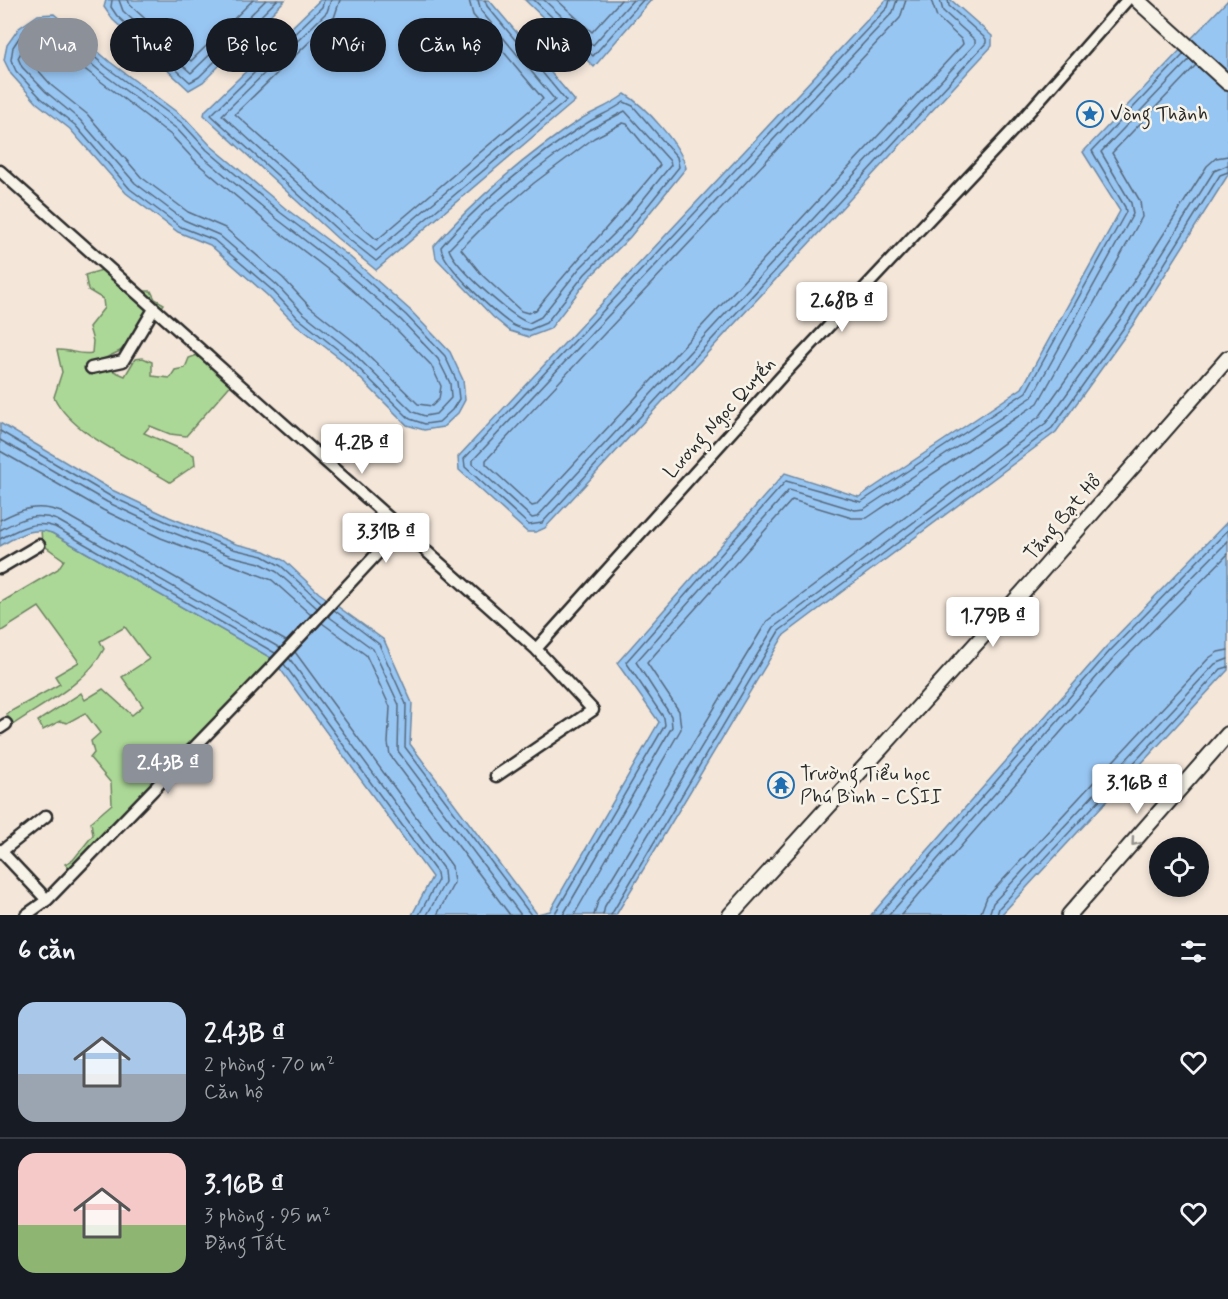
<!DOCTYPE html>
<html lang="vi">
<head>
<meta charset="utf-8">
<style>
  :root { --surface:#171b24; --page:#242831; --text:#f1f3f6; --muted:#9ea1a6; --line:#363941; --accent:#8c9099 }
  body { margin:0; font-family:Mynerve,sans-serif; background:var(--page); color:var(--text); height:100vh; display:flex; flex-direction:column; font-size:22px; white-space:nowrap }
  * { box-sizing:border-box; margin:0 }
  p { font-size:20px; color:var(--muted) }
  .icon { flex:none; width:33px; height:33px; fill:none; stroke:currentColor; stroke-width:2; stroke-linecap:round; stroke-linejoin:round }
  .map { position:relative; height:915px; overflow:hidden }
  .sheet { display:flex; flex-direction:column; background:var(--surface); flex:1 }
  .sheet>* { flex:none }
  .hud { position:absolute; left:18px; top:18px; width:600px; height:54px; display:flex; gap:12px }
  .tools { position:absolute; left:1149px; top:837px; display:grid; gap:12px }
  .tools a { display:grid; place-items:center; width:60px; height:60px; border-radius:50%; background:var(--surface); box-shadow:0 3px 9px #0003; font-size:30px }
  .price { position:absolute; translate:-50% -51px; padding:0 14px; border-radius:6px; background:#fff; color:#222; font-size:20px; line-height:39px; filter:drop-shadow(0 2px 3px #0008) }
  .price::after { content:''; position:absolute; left:50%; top:36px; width:18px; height:14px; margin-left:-9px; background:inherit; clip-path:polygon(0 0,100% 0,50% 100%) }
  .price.selected { background:var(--accent); color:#fff }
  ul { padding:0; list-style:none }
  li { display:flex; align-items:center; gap:18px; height:150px; padding:0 18px }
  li+li { border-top:2px solid var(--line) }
  li span { display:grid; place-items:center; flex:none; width:168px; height:120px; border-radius:18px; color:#555 }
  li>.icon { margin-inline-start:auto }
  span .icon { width:72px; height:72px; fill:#fffc; stroke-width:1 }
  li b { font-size:26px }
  h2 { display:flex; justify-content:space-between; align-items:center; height:72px; padding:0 18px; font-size:26px }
  .pill { padding:0 21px; border-radius:27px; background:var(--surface); box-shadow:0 3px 9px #0003; font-size:21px; line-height:54px }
  .pill.selected { background:var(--accent); color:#fff }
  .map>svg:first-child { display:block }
</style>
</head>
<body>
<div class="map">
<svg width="1228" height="915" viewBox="0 0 1228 915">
  <rect width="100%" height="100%" fill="#f4e6d9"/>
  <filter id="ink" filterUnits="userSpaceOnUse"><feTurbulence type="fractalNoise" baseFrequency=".0167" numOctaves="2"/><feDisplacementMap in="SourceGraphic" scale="12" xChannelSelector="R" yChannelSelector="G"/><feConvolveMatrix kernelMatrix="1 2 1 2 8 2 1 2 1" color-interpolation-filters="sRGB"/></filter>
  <g filter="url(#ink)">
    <!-- green -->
    <path fill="#acd897" stroke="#6c8261" stroke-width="1.5" d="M102 270H116L118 280 130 279 135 291H151L155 299 164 304 155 318 120 351 101 360 104 367 125 376 135 359 143 358 152 362V376L170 378 175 370 185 368 189 358 211 350 235 380 186 436 170 434 150 426 144 433 194 455 195 465 170 482C135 460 72 435 54 397L62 372 57 350C70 349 79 356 92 353L93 341 89 327 104 308 103 299 88 290 85 275Z
      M41 529 52 533 273 659 72 872 65 864 73 860 93 835 91 822 112 804 111 783 90 758 94 753 91 741 100 733 85 713 67 723 60 721 43 730 38 721 81 693 85 700 103 689 132 715 143 706 122 677 149 659 125 627 100 641 104 649C86 684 46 702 14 724L6 714 60 684 55 676 79 662 39 607 0 632V603L58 569 64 560 42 544Z"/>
    <!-- water -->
    <path fill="#98c6f3" stroke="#6c88a3" stroke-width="1.5" d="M106 0H285L203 82 189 90 113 20 104 7Z
      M320 0H489L575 101 376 270 337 238 204 115 205 111Z
      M525 0H651L594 67Z
      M886 0H951L992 36V46L545 528 536 532H527L459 470 458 457Z
      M1228 0V175L1135 322 1056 432 784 635 616 915H412L432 877 273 659 52 533C32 526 18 536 0 546V423L112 490 169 517 236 544 265 551 285 561 319 593 384 640 412 703 410 744 537 914 550 911 659 722 617 663 785 473 859 497 1022 388 1120 211 1083 152Z
      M54 14 110 62 186 119 211 146 285 208 350 257 410 310 450 352 463 380 465 400 458 413 443 427 424 430 407 425 342 360 294 323 267 295 210 245 178 232 126 193 70 129 37 103 11 74 4 60 7 45 19 28 38 15Z
      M625 94C645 106 681 145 686 168L630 237 589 278 550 329 529 337 510 331 493 317 436 258 434 246C475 199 529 153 581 119 596 110 610 106 625 94Z
      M1228 521V670L1001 915H871L1105 648Z"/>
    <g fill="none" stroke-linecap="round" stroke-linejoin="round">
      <!-- shore -->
      <path stroke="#57697b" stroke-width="1.5" d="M112 0 111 7 117 16 190 82 199 77 277 0
        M119 0 123 11 191 73 266 0
        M128 0 130 5 191 61 253 0
        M324 0 322 7 211 115 341 233 376 261 566 101 487 6 485 0
        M331 0 327 12 222 115 346 227 376 251 555 100 481 11 478 0
        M340 0 334 18 235 114 377 240 543 99 473 15 469 0
        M534 0 593 56 643 0
        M544 0 593 45 633 0
        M557 0 592 32 621 0
        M890 0 888 7 464 459 465 467 529 525 542 523 986 43V39L949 6 948 0
        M897 0 893 12 473 460V464L532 518 537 517 975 44V40L943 11 940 0
        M906 0 900 18 486 460V464L532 506 536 505 963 44 962 40 937 17 931 0
        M52 20 106 67 182 123 207 150 281 213 346 262 406 315 445 356 457 382 459 399 452 410 439 422 425 424 410 419 346 356 298 318 272 290 214 240 181 227 130 189 75 125 41 98 16 71 11 60 13 47 23 32 40 21Z
        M49 28 102 73 177 129 202 156 277 219 341 268 401 320 438 359 450 383 451 398 436 414 425 416 413 412 351 351 303 313 277 285 219 235 184 220 135 183 80 120 46 92 22 67 18 58 29 38 43 29Z
        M44 38 171 135 197 163 271 226 335 275 394 327 431 365 441 386 439 399 432 406 418 404 357 344 309 306 283 278 225 228 188 212 141 177 87 114 52 86 30 61 28 54Z
        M624 102 633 106 677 157 679 167 626 233 585 274 546 323 529 330C523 329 516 327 511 324 495 313 442 265 441 247 476 205 538 154 584 125 597 116 611 112 624 102Z
        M625 111 670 161 671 165 620 228 579 269 541 317 529 323C511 317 454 266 449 249L483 214 528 176 589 130Z
        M623 123 627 124 660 165C620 215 575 260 536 310L528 313 521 311 483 276 461 249 489 221 534 183 594 138Z
        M0 431 110 496 167 522 233 549 263 556 281 566 322 603
        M0 440 107 502 164 529 231 556 260 563 277 572 317 608
        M0 451 103 510 161 538 272 580 311 615
        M0 520C21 509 37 503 61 512L286 641
        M0 530C20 519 35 512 57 520L280 648
        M0 539C19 529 33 520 55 527L275 653
        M334 610 379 644 406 704 405 747 531 915
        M328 616 373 649 399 705 398 751 521 915
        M322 623 366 655 390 707 388 743 390 755 510 915
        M295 652 452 866 454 883 437 915
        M289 658 444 870 445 882 427 915
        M284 664 437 873 438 880 419 915
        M554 915 665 725 664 718 626 662 786 481 861 502 1026 392 1126 212 1125 207 1092 151 1184 54
        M563 915 672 727 671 716 636 662 789 490 855 510 864 509 1032 397 1133 214 1131 203 1101 152 1190 59
        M574 915 681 729 679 711 647 663 792 500 852 518H867L1038 403 1142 217 1140 201 1112 153 1196 65
        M594 915 598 901 767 621 1040 416 1116 309 1207 166 1216 158 1228 156
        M603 915 605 906 774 627 1046 423 1124 314 1214 171 1228 165
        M611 915 779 631 1052 428 1130 319 1220 175 1228 172
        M879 915 1109 652 1228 530
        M889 915 1114 657 1228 541
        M901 915 1121 663 1228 554
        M980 915 987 897 1209 658 1218 652 1228 650
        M989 915 993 903 1215 664 1228 659
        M997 915 999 908 1221 669 1228 667"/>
      <defs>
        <path id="street" d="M0 171 536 649 593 710 496 776
          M91 368 123 361 154 309
          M0 568 39 545
          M536 649 781 377 1013 130 1127 0
          M0 728 6 724
          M0 850 47 900
          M2 851 46 816
          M26 915 47 900 269 670 401 528"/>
        <path id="secondary" d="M1137 0 1228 83
          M730 915 1031 583 1228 358
          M1069 915 1228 734"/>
      </defs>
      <!-- street casing -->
      <use href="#street" stroke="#2b2b2b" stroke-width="15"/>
      <!-- secondary casing -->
      <use href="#secondary" stroke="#2b2b2b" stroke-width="18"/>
      <!-- street -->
      <use href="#street" stroke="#f7f3e8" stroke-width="10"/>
      <!-- secondary -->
      <use href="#secondary" stroke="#f7f3e8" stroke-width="14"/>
    </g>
    <!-- one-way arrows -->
    <defs><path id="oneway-chevron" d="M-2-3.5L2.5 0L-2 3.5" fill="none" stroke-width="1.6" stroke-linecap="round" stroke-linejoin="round" transform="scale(1.5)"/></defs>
    <use stroke="#918f8a" href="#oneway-chevron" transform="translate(1135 842) rotate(131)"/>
  </g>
  <!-- icons -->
  <defs>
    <symbol id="sight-ring" viewBox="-11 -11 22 22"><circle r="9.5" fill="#f7f3e8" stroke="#1f6fb2" stroke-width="1.5"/><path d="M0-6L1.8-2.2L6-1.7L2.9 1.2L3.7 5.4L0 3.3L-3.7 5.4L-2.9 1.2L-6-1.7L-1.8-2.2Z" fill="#1f6fb2"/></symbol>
    <symbol id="temple-ring" viewBox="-11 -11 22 22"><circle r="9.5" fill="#f7f3e8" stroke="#1f6fb2" stroke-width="1.5"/><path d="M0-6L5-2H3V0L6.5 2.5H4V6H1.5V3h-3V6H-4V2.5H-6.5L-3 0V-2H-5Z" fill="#1f6fb2"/></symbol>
  </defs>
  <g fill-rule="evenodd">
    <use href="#sight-ring" x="1075" y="99" width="30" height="30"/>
    <use href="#temple-ring" x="766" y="770" width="30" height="30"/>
  </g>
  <g text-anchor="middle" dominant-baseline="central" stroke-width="5" stroke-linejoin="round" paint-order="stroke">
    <!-- poi labels -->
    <g font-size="20" fill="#2b2b2b" stroke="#f7f3e8" text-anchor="start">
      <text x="1110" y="114">Vòng Thành</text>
      <text x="800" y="774">Trường Tiểu học<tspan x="800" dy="23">Phú Bình - CSII</tspan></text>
    </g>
    <!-- street labels -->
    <g font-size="20" fill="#2b2b2b" stroke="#f7f3e8">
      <text transform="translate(720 418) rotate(-48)">Lương Ngọc Quyến</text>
      <text transform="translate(1063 518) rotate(-49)">Tăng Bạt Hổ</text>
    </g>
  </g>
</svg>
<div class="tools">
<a><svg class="icon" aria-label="locate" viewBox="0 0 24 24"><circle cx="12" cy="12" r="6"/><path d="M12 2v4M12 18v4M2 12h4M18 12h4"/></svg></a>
</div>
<b class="price" style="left:842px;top:333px">2.68B ₫</b>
<b class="price" style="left:362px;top:475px">4.2B ₫</b>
<b class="price" style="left:386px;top:564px">3.31B ₫</b>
<b class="price" style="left:993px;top:648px">1.79B ₫</b>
<b class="price selected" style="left:168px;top:795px">2.43B ₫</b>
<b class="price" style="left:1137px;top:815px">3.16B ₫</b>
<div class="hud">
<a class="pill selected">Mua</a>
<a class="pill">Thuê</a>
<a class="pill">Bộ lọc</a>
<a class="pill">Mới</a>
<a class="pill">Căn hộ</a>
<a class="pill">Nhà</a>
</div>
</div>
<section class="sheet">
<h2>6 căn<svg class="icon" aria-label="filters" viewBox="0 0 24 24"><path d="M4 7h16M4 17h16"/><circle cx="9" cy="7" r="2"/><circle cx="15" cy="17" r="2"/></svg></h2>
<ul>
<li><span style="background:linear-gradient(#a9c7e8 60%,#9aa5b1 0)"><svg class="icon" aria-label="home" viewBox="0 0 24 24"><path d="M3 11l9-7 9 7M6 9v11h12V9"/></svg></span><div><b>2.43B ₫</b><p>2 phòng · 70 m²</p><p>Căn hộ</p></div><svg class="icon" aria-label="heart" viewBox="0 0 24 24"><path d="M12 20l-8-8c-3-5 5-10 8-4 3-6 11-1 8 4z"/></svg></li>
<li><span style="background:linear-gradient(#f6c9c9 60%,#8fb573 0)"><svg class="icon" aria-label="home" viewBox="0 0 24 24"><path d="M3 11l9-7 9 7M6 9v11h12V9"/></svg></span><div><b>3.16B ₫</b><p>3 phòng · 95 m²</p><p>Đặng Tất</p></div><svg class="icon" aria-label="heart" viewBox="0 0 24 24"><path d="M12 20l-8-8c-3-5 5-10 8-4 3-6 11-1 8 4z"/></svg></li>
</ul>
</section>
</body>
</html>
